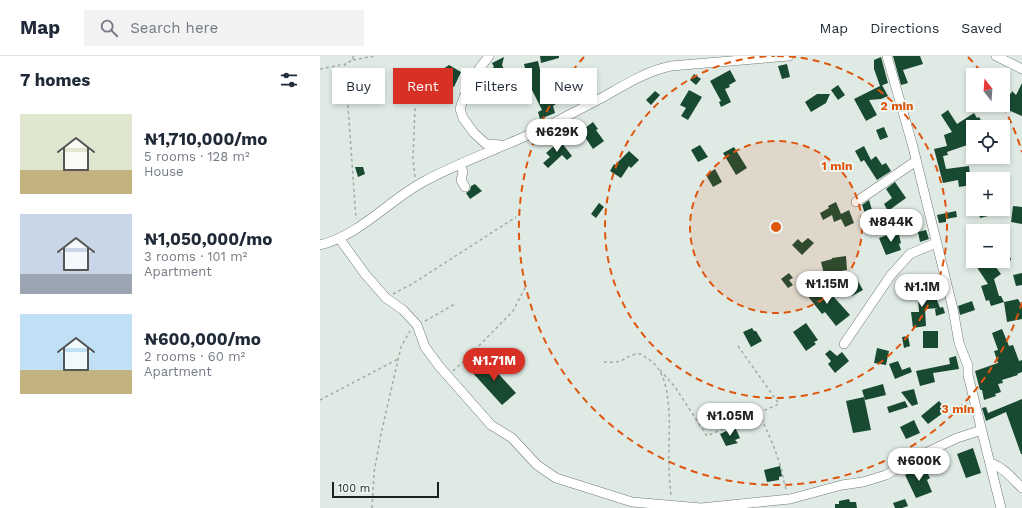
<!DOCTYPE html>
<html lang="en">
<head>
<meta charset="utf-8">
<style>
  :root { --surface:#fff; --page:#f2f2f3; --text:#1f2937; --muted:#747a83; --line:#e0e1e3; --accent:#d93025 }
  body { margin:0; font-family:"Work Sans",sans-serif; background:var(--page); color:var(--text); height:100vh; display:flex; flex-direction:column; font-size:15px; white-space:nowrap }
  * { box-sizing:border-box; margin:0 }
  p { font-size:13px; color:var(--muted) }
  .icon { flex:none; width:22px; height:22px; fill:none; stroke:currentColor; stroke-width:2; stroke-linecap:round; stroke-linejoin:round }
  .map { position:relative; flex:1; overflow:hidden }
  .side { display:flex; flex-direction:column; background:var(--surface); width:320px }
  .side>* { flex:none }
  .hud { position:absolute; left:12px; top:12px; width:380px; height:36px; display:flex; gap:8px }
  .needle { width:26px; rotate:343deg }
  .controls { position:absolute; left:646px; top:12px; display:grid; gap:8px }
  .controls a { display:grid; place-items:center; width:44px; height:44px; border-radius:0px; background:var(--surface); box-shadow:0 2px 6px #0003; font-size:20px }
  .scale { position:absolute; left:12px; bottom:10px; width:107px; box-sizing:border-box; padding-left:4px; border:2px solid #1c201e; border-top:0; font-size:11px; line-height:14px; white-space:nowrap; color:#1c201e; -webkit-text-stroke:3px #edf7f1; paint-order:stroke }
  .price { position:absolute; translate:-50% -34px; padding:0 9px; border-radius:14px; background:#fff; color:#222; font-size:13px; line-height:26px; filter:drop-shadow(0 1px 2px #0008) }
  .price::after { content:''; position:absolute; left:50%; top:24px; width:12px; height:9px; margin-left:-6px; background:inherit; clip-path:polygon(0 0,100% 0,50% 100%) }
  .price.selected { background:var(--accent); color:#fff }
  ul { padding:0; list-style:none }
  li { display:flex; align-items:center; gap:12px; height:100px; padding:0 20px }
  li span { display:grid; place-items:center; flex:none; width:112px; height:80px; border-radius:0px; color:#555 }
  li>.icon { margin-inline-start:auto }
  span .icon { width:48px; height:48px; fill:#fffc; stroke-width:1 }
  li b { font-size:17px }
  h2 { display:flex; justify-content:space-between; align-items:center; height:48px; padding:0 20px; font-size:17px }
  .chip { padding:0 14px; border-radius:0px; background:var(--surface); box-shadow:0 2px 6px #0003; font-size:14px; line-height:36px }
  .chip.selected { background:var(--accent); color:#fff }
  header { display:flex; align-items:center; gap:24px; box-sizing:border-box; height:56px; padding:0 20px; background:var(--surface); border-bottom:1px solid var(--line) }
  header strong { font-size:19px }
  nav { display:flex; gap:22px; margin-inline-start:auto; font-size:14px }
  .search { width:280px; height:36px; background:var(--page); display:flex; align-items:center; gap:10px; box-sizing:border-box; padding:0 14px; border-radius:0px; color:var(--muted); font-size:15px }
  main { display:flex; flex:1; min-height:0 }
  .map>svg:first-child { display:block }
</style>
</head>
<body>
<header>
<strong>Map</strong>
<div class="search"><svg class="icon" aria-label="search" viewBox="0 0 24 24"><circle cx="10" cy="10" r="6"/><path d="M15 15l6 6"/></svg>Search here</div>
<nav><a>Map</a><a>Directions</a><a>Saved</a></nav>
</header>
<main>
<section class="side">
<h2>7 homes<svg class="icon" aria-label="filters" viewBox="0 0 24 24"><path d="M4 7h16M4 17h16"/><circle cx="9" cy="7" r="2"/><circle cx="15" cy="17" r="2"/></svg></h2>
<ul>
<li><span style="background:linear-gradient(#dfe7d0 70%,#c2b280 0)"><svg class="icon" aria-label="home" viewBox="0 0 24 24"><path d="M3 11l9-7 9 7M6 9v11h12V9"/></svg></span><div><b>₦1,710,000/mo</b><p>5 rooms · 128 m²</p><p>House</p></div></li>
<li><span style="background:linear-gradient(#c9d6e8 75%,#9aa5b1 0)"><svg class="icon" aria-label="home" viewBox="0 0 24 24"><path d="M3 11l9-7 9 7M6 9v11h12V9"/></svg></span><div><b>₦1,050,000/mo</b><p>3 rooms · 101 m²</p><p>Apartment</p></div></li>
<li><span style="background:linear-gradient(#bfe0f5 70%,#c2b280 0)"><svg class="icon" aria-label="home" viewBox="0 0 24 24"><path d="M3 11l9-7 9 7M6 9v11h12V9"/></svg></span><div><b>₦600,000/mo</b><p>2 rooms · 60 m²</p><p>Apartment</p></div></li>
</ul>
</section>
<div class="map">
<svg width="702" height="452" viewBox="0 0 702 452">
  <rect width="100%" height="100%" fill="#e0eae4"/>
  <!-- building -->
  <path fill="#184931" d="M220 0H239V2L221 7Z
    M573 0H600L603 8 583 14 588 27 581 29Z
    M184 1 182 9 187 21 190 20 193 26 186 30 189 41 180 44 175 27 172 29 165 17 174 11 172 7Z
    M561 1 568 27 560 30 554 13V4Z
    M218 5 223 27 228 25 231 34 235 32 242 44 233 50 235 57 220 63 218 56 222 54 209 28 204 8Z
    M467 8 470 21 462 23 458 10Z
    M129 9 141 16 134 31 131 29 129 31 117 23 123 13Z
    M410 14 416 25 409 29 410 31 405 33 411 46 401 51 399 46 401 45 390 25Z
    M374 18 381 23 376 29 370 24Z
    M702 27V60L688 54 690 49 683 42V29L691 38 692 35 696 39Z
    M518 29 525 39 518 44 511 34Z
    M562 29 568 40 561 43 549 44 557 59 546 65 534 43Z
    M369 34 382 41 368 64 361 60 366 52 360 49Z
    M335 35 340 39 331 49 326 44Z
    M497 38H510L506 47 491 56 485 46Z
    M628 54 637 68 654 57 657 62 659 61 665 71H653V87L627 96 628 99 623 100 626 113 649 110 651 129 639 131 638 124 623 127 614 93 627 90 624 79 632 76 621 59Z
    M273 66 278 73 276 74 284 85 273 93 261 75Z
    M564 71 568 81 560 84 556 74Z
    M237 81 252 100 247 104 242 99 228 112 223 107 230 101 226 97 234 90 233 88 236 85Z
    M380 89 388 101 378 106 371 94Z
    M544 90 551 104 556 100 562 109 566 107 571 115 557 124 544 104 541 106 535 95Z
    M414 91 427 112 416 119 403 97Z
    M309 95 319 104 311 112 309 110 301 122 290 115 294 108 295 109Z
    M35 111H43L45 118 38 121Z
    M395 113 402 126 393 131 386 119Z
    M575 126 586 142 568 155 564 148 572 142 566 133Z
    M155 128 162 135 150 143 146 137 150 134 151 130Z
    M549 144 555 164 548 166 542 149Z
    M516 146 521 158 529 154 534 167 525 171 521 163 514 166 512 159 503 164 500 157 509 152 508 150Z
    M279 147 284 151 276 162 271 158Z
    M693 150 702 151V168L691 166Z
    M658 153H667L668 160 660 162Z
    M636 155 637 161 626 163V166L619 167 617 159Z
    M577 161 581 169 575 172 570 164Z
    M606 174 609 183 600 186 598 176Z
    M578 175 581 187 579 188 581 194 566 199 559 182Z
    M488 182 494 187 482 199 472 189 478 183 482 187Z
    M683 182H685L691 204 687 205V207L675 210 681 218 674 223 679 240H681L684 246 671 250 669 244 666 245 661 230 668 228 658 213 656 205H683Z
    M526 200 527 214 504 218 501 206 512 203V202Z
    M469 217 473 222 469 224 473 229 468 232 461 223Z
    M702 217V229L696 230 693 219Z
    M536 222 543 234 532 240 525 228Z
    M493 227 507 245 513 240 530 259 516 270 505 256 502 258 483 234Z
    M598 229 603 243 610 242 611 244H617L620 252 605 253 606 270 593 272 591 256H599L598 241 594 242 591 231Z
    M698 243 702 250V263L687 266 684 246Z
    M652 245 655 254 640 259 638 250Z
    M623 251 625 257 616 260 615 253Z
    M486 267 498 284 494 286 496 288 486 295 473 276Z
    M432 272 434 275H436L442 285 431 291 423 276Z
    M682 273 689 290 693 289 699 305 702 304V316L697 318 698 319 682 324 683 327 678 328 681 336 675 338 676 340 664 344 662 334H660L655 315 678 307 674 295 678 294 672 277Z
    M603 275H618V292H603Z
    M588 280 590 290 584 292 582 281Z
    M557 292 569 295 566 309 554 307Z
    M510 294 517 300 522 296 529 305 515 317 508 308 511 305 505 298Z
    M636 300 639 313 613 317 615 326 600 330 596 315 630 308 629 302Z
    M165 303 196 337 182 349 151 315Z
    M578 305 582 314 590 311 592 316 575 323 569 308Z
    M563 328 566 339 545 344 542 334Z
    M594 333 598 348 592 350 581 336Z
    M544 341 551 374 533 377 526 345Z
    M702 343V398H701L686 356 666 365 662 352 666 351 668 357Z
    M585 345 588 351 569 357 567 351Z
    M619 345 627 354 608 368 601 360Z
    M647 347 650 354 642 357 639 350Z
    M594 364 600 377 586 383 580 371Z
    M415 371 420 382 415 384 418 387 406 390 400 378Z
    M653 392 661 417 646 422 637 398Z
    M460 410 462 420 459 421V424L447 426 444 414Z
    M604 410 610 422 607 424 612 436 596 442 585 419Z
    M529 443 530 446H536L537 452H515V448H519V445Z
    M585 443 588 450 582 452H575L573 447Z"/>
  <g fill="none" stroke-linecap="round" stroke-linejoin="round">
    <defs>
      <path id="street" d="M169 0 159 13 154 27 144 41 140 53 143 62 154 77 166 88 181 89
        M567 0 593 91 633 253 639 287 648 310V319L681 452
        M676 0 702 13
        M225 71 231 82
        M140 108 143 116 141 124 145 131
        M536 146 596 105
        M19 182 45 218 66 242 83 254 97 269 105 291 119 310 171 369 192 382 217 409 236 422 312 446 381 452 470 443 522 429 543 426 566 419 595 402 637 382 662 374
        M0 189C40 179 68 145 103 126 143 104 187 90 228 70 247 60 266 50 285 40 306 28 327 15 351 10L469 0
        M524 288 571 219 590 198 616 187
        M671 407C684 412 692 422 702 432"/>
    </defs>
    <!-- street casing -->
    <use href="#street" stroke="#737c76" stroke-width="10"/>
    <!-- path -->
    <path stroke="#a2aaa5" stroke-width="1.5" stroke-dasharray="3 3" stroke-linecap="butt" d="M33 0V4L25 8 36 163
      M33 4 55 0
      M0 13 25 8
      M95 121 93 103 95 52
      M73 238 92 228 196 161
      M105 265 135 248
      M284 306C289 306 295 307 300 305 306 303 312 297 320 298 322 299 325 301 328 303 356 319 348 379 349 407 349 418 350 430 351 441
      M340 314 355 331 387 380 459 348 418 290
      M133 315 146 303 193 255 206 230
      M0 344 78 303
      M439 357C446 373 454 389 459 406 463 416 463 426 467 436
      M52 452 54 417 61 378 81 291 90 275"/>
    <!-- street -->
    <use href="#street" stroke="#fff" stroke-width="9"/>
  </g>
  <!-- distance rings -->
  <circle cx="456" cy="171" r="86" fill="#de560d" fill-opacity=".12"/>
  <g fill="none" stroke="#de560d" stroke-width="2" stroke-dasharray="7 5">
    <circle cx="456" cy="171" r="86"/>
    <path d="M457 0A171 171 0 1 1 455 0"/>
    <path d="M702 246A257 257 0 1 1 264 1M648 1A257 257 0 0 1 663 18M683 50A257 257 0 0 1 702 96"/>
  </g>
  <circle cx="456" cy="171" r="6" fill="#de560d" stroke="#edf7f1" stroke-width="2"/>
  <g font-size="12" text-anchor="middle" font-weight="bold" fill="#de560d" stroke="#edf7f1" stroke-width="4" stroke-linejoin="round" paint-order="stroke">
    <text x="577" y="54">2 min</text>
    <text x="517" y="114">1 min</text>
    <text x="638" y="357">3 min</text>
  </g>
</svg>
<div class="controls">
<a><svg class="needle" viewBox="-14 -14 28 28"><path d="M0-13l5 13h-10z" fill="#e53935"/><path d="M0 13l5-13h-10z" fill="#747a83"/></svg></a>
<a><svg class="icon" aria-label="locate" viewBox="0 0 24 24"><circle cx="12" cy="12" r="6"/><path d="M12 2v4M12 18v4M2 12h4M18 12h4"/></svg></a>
<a>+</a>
<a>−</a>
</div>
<div class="scale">100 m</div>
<b class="price" style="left:237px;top:97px">₦629K</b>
<b class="price" style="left:571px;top:187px">₦844K</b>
<b class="price" style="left:507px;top:249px">₦1.15M</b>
<b class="price" style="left:602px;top:252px">₦1.1M</b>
<b class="price selected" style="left:174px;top:326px">₦1.71M</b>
<b class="price" style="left:410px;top:381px">₦1.05M</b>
<b class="price" style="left:599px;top:426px">₦600K</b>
<div class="hud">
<a class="chip">Buy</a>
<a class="chip selected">Rent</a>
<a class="chip">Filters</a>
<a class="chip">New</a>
</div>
</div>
</main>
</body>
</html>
